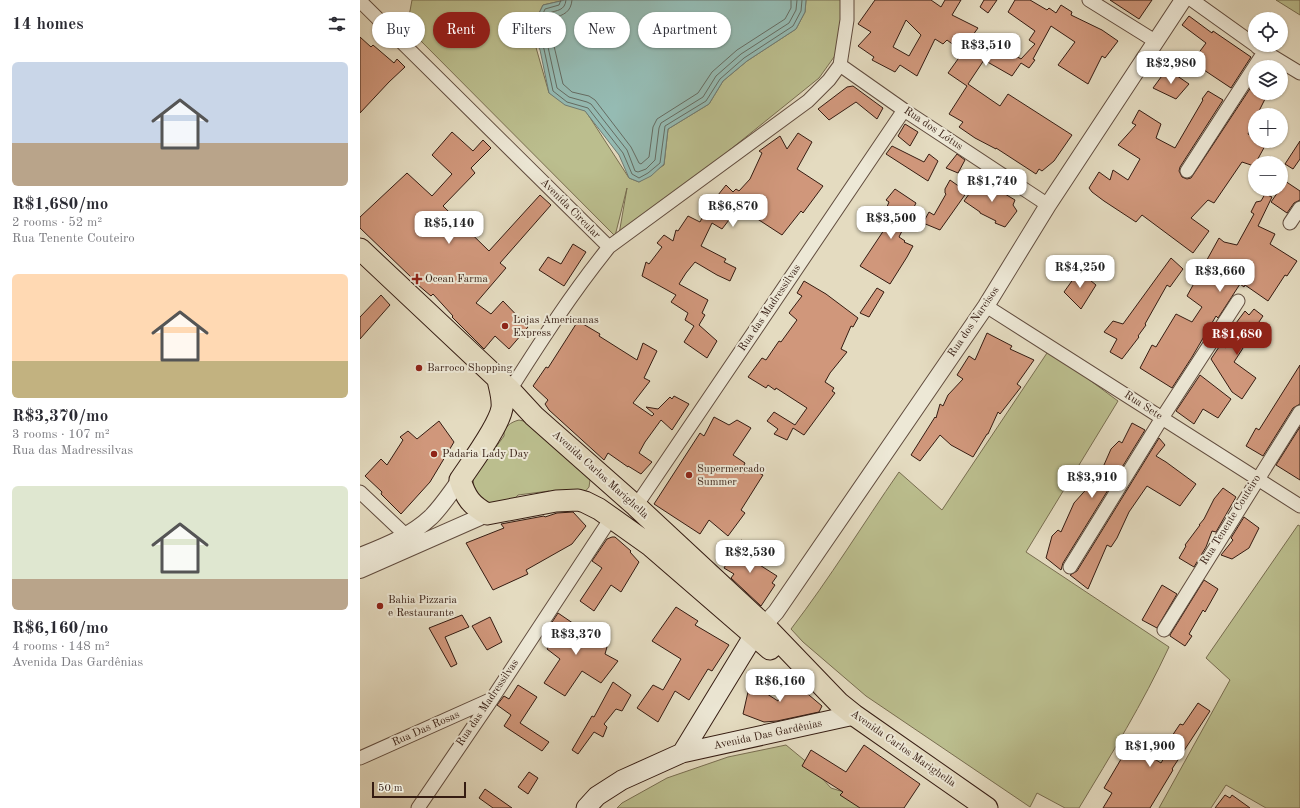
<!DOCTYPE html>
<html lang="en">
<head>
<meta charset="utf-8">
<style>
  :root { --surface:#fff; --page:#f7f7f7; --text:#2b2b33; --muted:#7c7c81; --accent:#8f2418 }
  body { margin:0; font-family:"Old Standard TT",serif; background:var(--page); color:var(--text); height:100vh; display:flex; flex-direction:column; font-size:15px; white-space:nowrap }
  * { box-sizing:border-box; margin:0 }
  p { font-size:13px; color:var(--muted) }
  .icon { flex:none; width:22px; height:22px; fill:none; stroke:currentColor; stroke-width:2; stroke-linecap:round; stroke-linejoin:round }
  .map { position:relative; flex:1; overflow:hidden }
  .side { display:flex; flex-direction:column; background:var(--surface); width:360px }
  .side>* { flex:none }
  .top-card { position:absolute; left:12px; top:12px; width:380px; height:36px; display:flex; gap:8px }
  .controls { position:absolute; left:888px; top:12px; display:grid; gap:8px }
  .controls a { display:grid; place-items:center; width:40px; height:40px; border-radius:50%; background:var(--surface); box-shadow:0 1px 3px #0004; font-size:20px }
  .scale { position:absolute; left:12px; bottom:10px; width:94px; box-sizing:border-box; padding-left:4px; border:2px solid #351c12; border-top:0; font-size:11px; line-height:14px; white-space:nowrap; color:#351c12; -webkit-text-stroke:3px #ede8d6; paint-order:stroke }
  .price { position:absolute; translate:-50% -34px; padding:0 9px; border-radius:8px; background:#fff; color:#222; font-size:13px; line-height:26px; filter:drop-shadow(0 1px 2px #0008) }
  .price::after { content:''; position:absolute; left:50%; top:24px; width:12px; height:9px; margin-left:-6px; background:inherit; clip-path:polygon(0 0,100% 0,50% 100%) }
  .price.selected { background:var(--accent); color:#fff }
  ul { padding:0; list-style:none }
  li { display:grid; align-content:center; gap:8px; height:212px; padding:0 12px }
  li span { display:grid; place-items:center; height:124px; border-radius:6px; color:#555 }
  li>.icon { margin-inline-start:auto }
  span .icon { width:72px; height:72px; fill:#fffc; stroke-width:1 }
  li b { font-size:17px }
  h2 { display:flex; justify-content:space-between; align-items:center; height:48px; padding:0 12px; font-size:17px }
  .pill { padding:0 14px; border-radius:18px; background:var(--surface); box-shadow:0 1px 3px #0004; font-size:14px; line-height:36px }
  .pill.selected { background:var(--accent); color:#fff }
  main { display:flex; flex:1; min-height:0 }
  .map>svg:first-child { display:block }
</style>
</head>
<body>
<main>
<section class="side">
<h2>14 homes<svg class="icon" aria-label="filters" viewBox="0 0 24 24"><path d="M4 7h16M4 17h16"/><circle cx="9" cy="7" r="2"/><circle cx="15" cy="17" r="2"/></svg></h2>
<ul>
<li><span style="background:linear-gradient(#c9d6e8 65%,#b9a48a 0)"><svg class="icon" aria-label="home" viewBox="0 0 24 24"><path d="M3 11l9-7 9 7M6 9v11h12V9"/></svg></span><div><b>R$1,680/mo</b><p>2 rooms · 52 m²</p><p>Rua Tenente Couteiro</p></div></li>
<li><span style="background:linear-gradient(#ffd9b3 70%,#c2b280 0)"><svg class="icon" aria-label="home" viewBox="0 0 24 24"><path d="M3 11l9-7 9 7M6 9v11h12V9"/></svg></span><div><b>R$3,370/mo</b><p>3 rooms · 107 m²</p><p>Rua das Madressilvas</p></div></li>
<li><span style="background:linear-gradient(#dfe7d0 75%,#b9a48a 0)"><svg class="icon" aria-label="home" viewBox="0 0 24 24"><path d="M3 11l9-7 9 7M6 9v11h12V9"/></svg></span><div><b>R$6,160/mo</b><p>4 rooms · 148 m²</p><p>Avenida Das Gardênias</p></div></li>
</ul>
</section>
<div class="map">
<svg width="940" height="808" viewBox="0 0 940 808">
  <rect width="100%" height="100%" fill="#e4dbc0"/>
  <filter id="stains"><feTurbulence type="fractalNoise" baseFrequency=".005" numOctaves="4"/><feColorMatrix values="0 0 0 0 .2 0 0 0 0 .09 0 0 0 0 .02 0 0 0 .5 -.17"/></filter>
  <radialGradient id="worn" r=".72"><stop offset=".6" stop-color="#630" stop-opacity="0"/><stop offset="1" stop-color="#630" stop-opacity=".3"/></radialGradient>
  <!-- green -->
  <path fill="#bbbe8e" stroke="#786d50" d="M52 0H205L183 5 171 30 189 93 225 110 269 178 279 182 304 165 308 129 349 104 363 81 387 61 436 29 445 12 446 0H485L484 43 459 78 258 240 267 188 255 236 47 27Z
    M916 0H940V15Z
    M689 350 758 401 666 552 809 647C783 703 751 755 719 808H705L677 793 670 807 506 696 443 642 431 629C470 578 503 524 539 472L582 510Z
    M159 420 168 422 228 477 230 480 229 487 223 494 197 496 189 491 158 495 150 504 134 506 125 502 114 489 113 476 122 466 144 436C143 427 151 422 159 420Z
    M938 525 940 526V808H906L866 785 851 808H799L870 680 846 658Z
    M426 745 449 764 471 788 490 794 510 808H257L262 803 307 778 368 757Z"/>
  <!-- water -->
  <path fill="#95bbb3" stroke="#6f7b73" d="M205 0H446L445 12 436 29 387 61 363 81 349 104 308 129 304 164 291 176 279 182 269 178 259 155 225 111 205 105 189 93 180 50 171 30 183 5Z"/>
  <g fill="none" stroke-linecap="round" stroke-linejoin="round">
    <!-- shore -->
    <path stroke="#656c62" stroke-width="1" d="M201 0 199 5 185 9 176 30 184 49 193 91 207 102 228 108 263 153 272 174 279 178 288 173 300 163 305 126 346 101 360 79 384 58 433 26 441 11 442 0
      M206 0C205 11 197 10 189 13L181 30 188 47 197 88 209 97 227 102 231 104 267 150 275 171 278 172 286 169 295 160 299 128 301 123 343 97 356 76 381 54 429 23 436 10 437 0
      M212 0C211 12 204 15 193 18L188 30 194 46 203 84 212 92 229 96 235 100 271 147 279 163 281 164 289 157 293 127 297 119 338 93 352 72 377 50 425 19 431 8V0"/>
  </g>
  <!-- building -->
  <path fill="#d0977b" stroke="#351c12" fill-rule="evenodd" d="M515 0H571L581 7 585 0H601L592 15 618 28 610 39 627 49 632 41 661 59 675 44 669 40 675 31 648 12 655 0H670L687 10 689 8 696 13 701 5 712 12 711 15 742 30 758 41 745 58 742 56 728 84 698 65 715 42 691 26 673 59 675 60 669 68 661 63 652 76 624 60 608 84 640 106 648 94 712 135 694 161 682 171 679 169 676 174 636 148V149L615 138 599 127 603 122 589 114 607 86 588 73 603 52 587 40 583 44 575 39 557 76 540 65 535 72 512 60 514 57 498 46 511 32 498 24ZM546 20 561 35 549 56 533 47Z
    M624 0H637L628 13 620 7Z
    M750 0H792L779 19Z
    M829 16 852 33 853 31 891 57 871 88 832 62 846 43 822 25Z
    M0 37 11 47 13 45 34 63 37 59 45 67 29 82 0 113Z
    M807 69 829 84 816 99 793 88Z
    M895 81V93H908L897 115H895V119L888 134 895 138V141H901L906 144 894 166 882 162 854 203 848 200 831 218 849 231 833 253 782 215 776 222 744 201 732 192 729 188 739 172 750 180 753 170 768 180 780 159 758 145 776 125 772 123 779 110 801 124 796 138 815 148 843 100 842 99 848 91 863 100 820 167 819 171 822 177 827 179 831 178Z
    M493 86 523 108 517 119 496 102 469 120 458 109 487 87Z
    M545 124 558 132 550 146 538 136Z
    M92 132 113 151 123 140 131 148 111 168 115 173 83 206 129 251 180 195 191 205 140 263 146 268 116 303 131 314 143 301 168 327 149 349 135 336 124 349 92 317 93 316 73 294 71 296 51 279 52 278 0 228V217L47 173 72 196 92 174 72 155Z
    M438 133 452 142 437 169 463 186 443 213 441 211 422 235 379 207 362 229 352 223 341 246 366 259 364 262 376 268 370 281 357 275 335 262 326 273 319 284 348 300 342 313 345 315 339 325 357 341 347 358 324 342 334 326 325 320 328 313 311 302 316 295 282 276 286 262 289 264 302 247 297 243 304 235 313 241 316 230 318 231 328 216 340 222 352 199 354 200 366 185 373 192 376 189 379 191 390 179 402 153 399 151 420 136 427 149Z
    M940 141V159L933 169 925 164Z
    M532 146 564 162 569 154 578 161 568 181 526 154Z
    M597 154 605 160 598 173 586 168Z
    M620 179 633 190 635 188 655 200 653 205 657 211 645 227 635 223 636 221 620 213V212L604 201Z
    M590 180 607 192 580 230 563 223 569 212 574 215 586 194 585 193V189Z
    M925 181 940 191V200L934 203 927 213 911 202 920 189H921Z
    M535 189 556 203 539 237 545 241 544 242 553 246 547 257 530 284 500 266 524 230 519 226 529 202 526 200Z
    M905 194 912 197 898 226 915 234 910 244 937 261 927 276 925 275 908 301 885 285 884 287 880 284 858 318 856 316 832 357 812 388 780 368 792 345 796 347 816 314 832 322 842 307 827 296 859 238 864 242 877 245 894 214 891 212 896 202 901 201Z
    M213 244 226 252 204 286 179 270 188 257 201 264Z
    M811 258 823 269 810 287 807 285 785 324 786 325 778 336 779 337 762 359 750 352 757 339 744 332 753 321 763 324Z
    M719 271 736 285 721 309 704 292Z
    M444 281 466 294 498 318 493 327 491 326 481 349 487 352 470 373 465 382 474 388 472 391 475 393 444 435 433 428 427 440 414 434 418 429 407 421 414 412 435 425 447 408 416 388 415 390 408 385 406 388 388 377 402 358 406 360 419 341 421 342 437 320 429 313 442 296 437 293Z
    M517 288 524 292 509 317 500 313Z
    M21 295 30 305 0 339V317Z
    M894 309 903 316 884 344 885 345 874 362 896 378 882 399 872 392 851 359 861 344 866 348 878 331 873 327 885 311 889 315Z
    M218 321 240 334 239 336 277 360 283 343 297 351 284 378 290 381 273 403 292 416 294 414 286 407 298 409 310 397 312 399 314 396 329 404 312 430 301 420 285 442 279 453 292 462 281 474 268 466V467L248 453 244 460 189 410 185 404 188 400 173 386 186 367 188 368Z
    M627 333 652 346 650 349 674 360 657 384 661 387 640 414 638 412 628 434H627L613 457 591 445 580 435 560 461 551 455 575 417 576 418 580 404 583 406 588 395 603 379 597 375 609 356 615 360Z
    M940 365V404L933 408 903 456 886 446 896 428 899 430Z
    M840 375 871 399 858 418 843 409 834 424 816 411Z
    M354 417 369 425 377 420 391 428 373 455 385 463 384 465 403 475 381 510 385 513 368 536 349 520 340 534 294 504 340 433 344 436Z
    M79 421 94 442 70 482 41 514 21 494 22 492 5 476 21 459 27 465 43 440 40 437 48 431 57 439Z
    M772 423 785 430 703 563 701 570 686 558 692 536 698 530 701 532 714 503 740 474 751 449 759 441 762 443Z
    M940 427V480L916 465Z
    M799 438 805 445 796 456 806 462 836 484 820 506 787 486 769 512 757 538 751 547 747 545 728 589 710 575 717 571Z
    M863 488 876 497 856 532 852 531 846 547 834 567 819 558 826 546 825 545 840 525H839L844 519 854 499Z
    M213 512 226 526 212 544 166 570 168 574 133 590 106 543 144 528 141 524 184 516 185 517 197 513Z
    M884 517 899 528 889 548 872 559 861 555 873 540 871 538Z
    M252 537H255L271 551 270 552 279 562 261 592 251 585 234 611 220 601 242 568 232 561 247 539Z
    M381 540 391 545 384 555 417 576 412 583 415 585 401 606 371 578 374 574 364 568Z
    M844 580 858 589 845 612 843 610 829 634 832 636 825 646 810 636V635Z
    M802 585 817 594 797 628 782 620Z
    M316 607 338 621 335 625 369 645 352 671 348 669 329 700 315 691 298 722 277 708 293 685 303 690 321 659 292 641Z
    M198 613 220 628 218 630 247 647 245 654 258 661 241 683 222 671 205 696 184 683 200 659 187 649 194 636 187 630Z
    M102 615 109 627 85 637 97 664 91 667 69 628Z
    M130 617 142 642 127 650 112 626Z
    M424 674 462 706 459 712 417 721 404 722 383 714 390 683 418 701Z
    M253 682 271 695 262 711 256 709 244 724 247 727 243 737 234 732 218 754 212 750 232 716 234 717Z
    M158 685 177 697 160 723 189 742 182 751 144 726 151 715 137 705 144 696 149 699Z
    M838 703 850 711 812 769 813 770 790 808H743L752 793 744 788 770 744 801 763 813 743 810 739 820 724 823 725Z
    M504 745 560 784 544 808H500L480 795 483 792 442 766 451 750 486 772Z
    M169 772 178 778 168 794 158 787Z
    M125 789 152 808H133L119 798Z
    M865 795 870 798 872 795 890 808H855Z"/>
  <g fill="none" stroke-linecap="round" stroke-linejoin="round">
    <defs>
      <path id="minor" d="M729 0 795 41
        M832 0 895 45
        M0 1 249 247 448 101 469 80 480 65 487 20V0
        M897 47 940 73
        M480 65 544 110 688 205
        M827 171 904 52
        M930 223 940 208
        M626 306 940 506
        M150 390C181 341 212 293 249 247
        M0 492 52 541
        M276 506 544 110
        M710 567 802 418 878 301
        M804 630 940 412
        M0 758 132 699
        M58 808 132 699 251 518"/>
      <path id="tertiary" d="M0 556C25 546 51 536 71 517 82 506 91 492 100 480
        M0 570 127 514
        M404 625 416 612 626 306 688 205 823 0"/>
      <path id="secondary" d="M322 753 394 635 404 625
        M226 808 237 796 262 780 322 753 494 715"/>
      <path id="primary" d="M0 249 150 390 174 416 276 506 404 625 479 703 494 715 627 808
        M138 380C140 389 143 398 142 408 139 426 112 462 100 480 106 498 111 505 127 514L196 501 218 500 225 502 239 509 291 546 410 649"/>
    </defs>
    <!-- minor casing -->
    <use href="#minor" stroke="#614c3e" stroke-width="15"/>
    <!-- tertiary casing -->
    <use href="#tertiary" stroke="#614c3e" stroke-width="18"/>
    <!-- secondary casing -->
    <use href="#secondary" stroke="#351c12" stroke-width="21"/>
    <!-- primary casing -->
    <use href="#primary" stroke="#351c12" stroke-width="23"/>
    <!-- minor -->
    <use href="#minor" stroke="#ede8d6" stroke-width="13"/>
    <!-- tertiary -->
    <use href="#tertiary" stroke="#ede8d6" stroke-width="16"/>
    <!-- secondary -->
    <use href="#secondary" stroke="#ede8d6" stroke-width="19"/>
    <!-- primary -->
    <use href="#primary" stroke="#e4dbc0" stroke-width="21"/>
  </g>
  <!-- markers -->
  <g fill="#8f2418" stroke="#ede8d6" stroke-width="1.5">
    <path d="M55 273h4v4h4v4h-4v4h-4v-4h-4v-4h4z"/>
    <circle cx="145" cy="326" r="4"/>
    <circle cx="59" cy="368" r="4"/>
    <circle cx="74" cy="454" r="4"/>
    <circle cx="329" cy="475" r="4"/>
    <circle cx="20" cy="606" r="4"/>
  </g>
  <g text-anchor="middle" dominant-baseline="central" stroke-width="4" stroke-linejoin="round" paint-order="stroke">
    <!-- street labels -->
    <g font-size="11" fill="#351c12" stroke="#ede8d6">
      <text transform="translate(573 129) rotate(34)">Rua dos Lótus</text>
      <text transform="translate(210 209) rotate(45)">Avenida Circular</text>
      <text transform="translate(410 308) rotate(-56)">Rua das Madressilvas</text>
      <text transform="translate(614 322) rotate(-56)">Rua dos Narcisos</text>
      <text transform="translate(783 406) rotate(33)">Rua Sete</text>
      <text transform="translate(240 475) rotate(42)">Avenida Carlos Marighella</text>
      <text transform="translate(871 520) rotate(-58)">Rua Tenente Couteiro</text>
      <text transform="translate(128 703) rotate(-56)">Rua das Madressilvas</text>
      <text transform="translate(66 729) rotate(-24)">Rua Das Rosas</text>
      <text transform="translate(408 735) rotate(-12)">Avenida Das Gardênias</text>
      <text transform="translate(543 749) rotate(35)">Avenida Carlos Marighella</text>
    </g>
    <!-- poi labels -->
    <g font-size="11" fill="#351c12" stroke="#ede8d6" text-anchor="start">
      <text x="65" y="279">Ocean Farma</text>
      <text x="153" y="320">Lojas Americanas<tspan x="153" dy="13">Express</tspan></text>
      <text x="67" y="368">Barroco Shopping</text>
      <text x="82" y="454">Padaria Lady Day</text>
      <text x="337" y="469">Supermercado<tspan x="337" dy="13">Summer</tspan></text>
      <text x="28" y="600">Bahia Pizzaria<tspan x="28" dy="13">e Restaurante</tspan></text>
    </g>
  </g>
  <rect width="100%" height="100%" filter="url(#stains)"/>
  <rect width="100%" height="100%" fill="url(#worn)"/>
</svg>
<div class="controls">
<a><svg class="icon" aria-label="locate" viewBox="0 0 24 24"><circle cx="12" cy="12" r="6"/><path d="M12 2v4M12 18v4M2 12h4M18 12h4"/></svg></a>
<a><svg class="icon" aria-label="layers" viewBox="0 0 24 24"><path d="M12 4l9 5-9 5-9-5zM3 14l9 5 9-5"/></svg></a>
<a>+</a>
<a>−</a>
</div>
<div class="scale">50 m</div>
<b class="price" style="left:626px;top:67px">R$3,510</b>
<b class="price" style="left:811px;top:85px">R$2,980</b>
<b class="price" style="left:632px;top:203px">R$1,740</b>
<b class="price" style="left:373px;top:228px">R$6,870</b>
<b class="price" style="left:531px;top:240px">R$3,500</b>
<b class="price" style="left:89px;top:245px">R$5,140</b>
<b class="price" style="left:720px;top:289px">R$4,250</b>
<b class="price" style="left:860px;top:293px">R$3,660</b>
<b class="price selected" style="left:877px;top:356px">R$1,680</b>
<b class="price" style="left:732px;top:499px">R$3,910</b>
<b class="price" style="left:390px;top:574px">R$2,530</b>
<b class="price" style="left:216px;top:656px">R$3,370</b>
<b class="price" style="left:420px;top:703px">R$6,160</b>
<b class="price" style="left:790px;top:768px">R$1,900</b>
<div class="top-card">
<a class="pill">Buy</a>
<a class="pill selected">Rent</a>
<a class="pill">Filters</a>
<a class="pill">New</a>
<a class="pill">Apartment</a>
</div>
</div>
</main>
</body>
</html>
